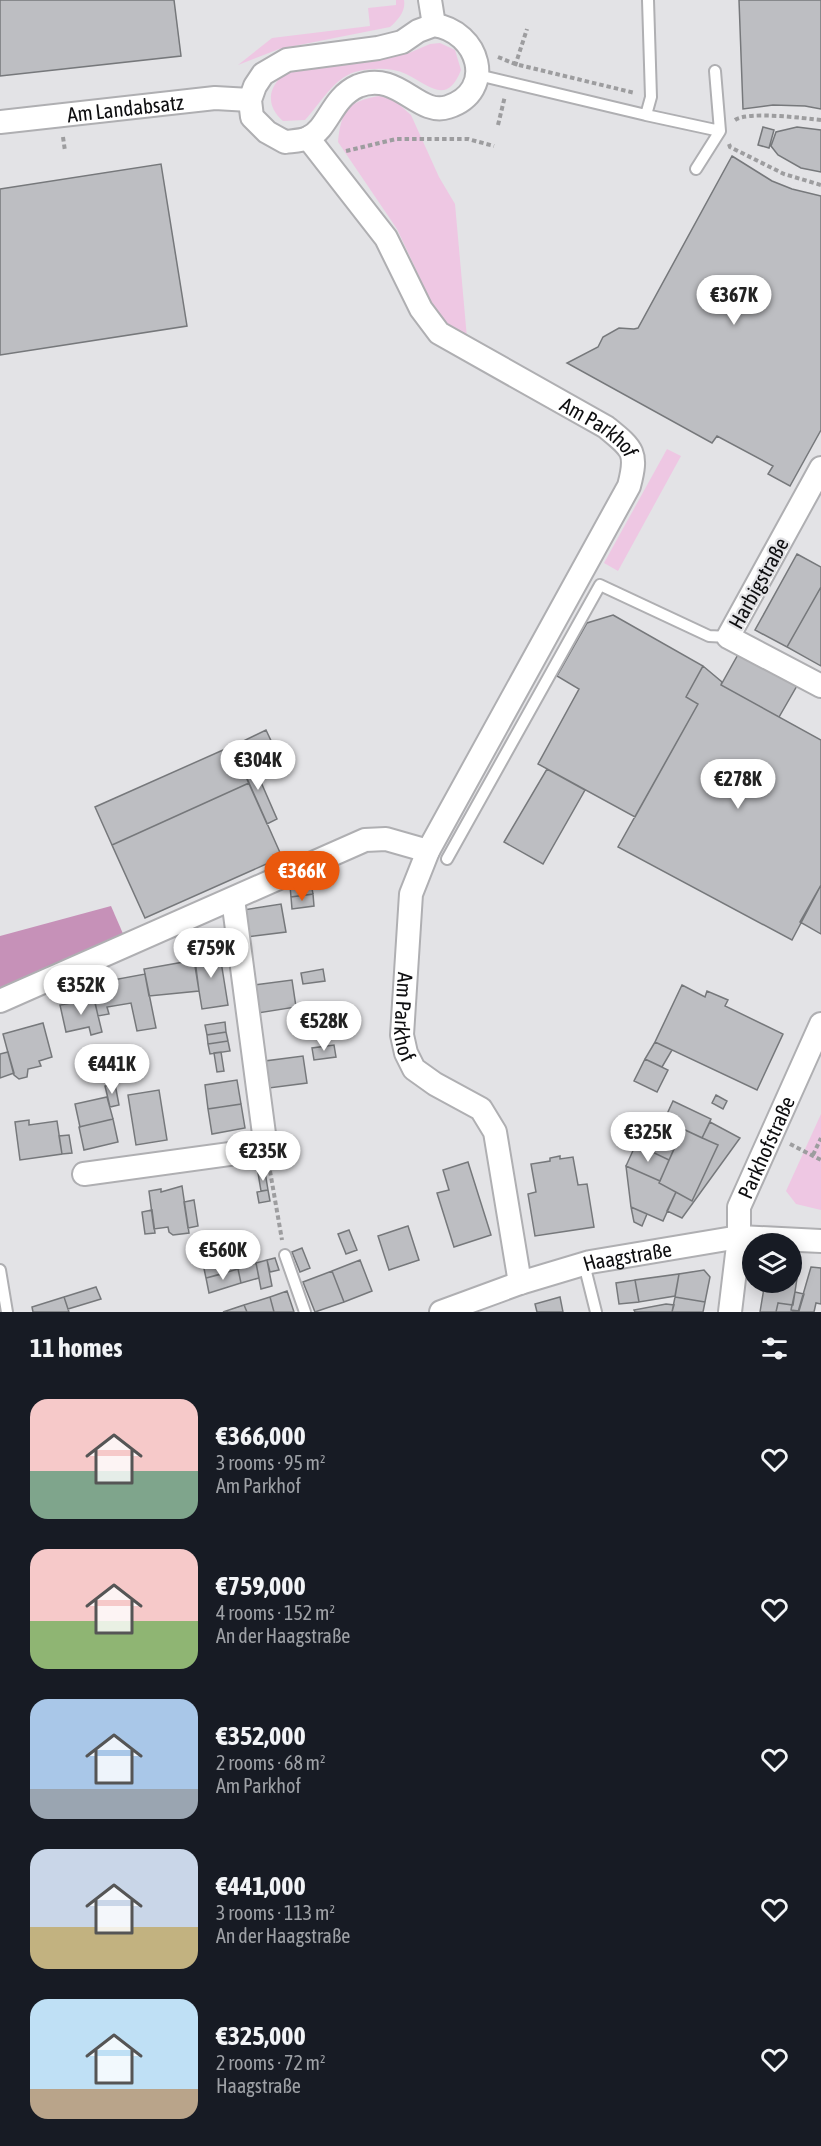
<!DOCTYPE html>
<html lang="en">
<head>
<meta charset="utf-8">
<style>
  :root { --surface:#171b24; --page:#20242c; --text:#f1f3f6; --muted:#9ea1a6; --accent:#ea580c }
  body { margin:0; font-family:"Asap Condensed",sans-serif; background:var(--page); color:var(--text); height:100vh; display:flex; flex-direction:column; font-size:22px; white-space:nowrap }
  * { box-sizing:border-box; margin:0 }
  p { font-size:20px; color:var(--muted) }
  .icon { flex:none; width:33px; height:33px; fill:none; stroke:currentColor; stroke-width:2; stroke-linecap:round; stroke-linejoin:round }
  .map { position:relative; height:1312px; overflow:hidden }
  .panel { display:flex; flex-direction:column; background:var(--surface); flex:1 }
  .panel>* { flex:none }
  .fabs { position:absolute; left:742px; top:1233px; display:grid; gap:12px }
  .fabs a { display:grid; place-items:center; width:60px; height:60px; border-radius:50%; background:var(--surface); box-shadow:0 3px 15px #0003; font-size:30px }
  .price { position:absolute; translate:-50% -51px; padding:0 14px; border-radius:21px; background:#fff; color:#222; font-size:20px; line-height:39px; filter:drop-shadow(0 2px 3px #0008) }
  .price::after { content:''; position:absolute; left:50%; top:36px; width:18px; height:14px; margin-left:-9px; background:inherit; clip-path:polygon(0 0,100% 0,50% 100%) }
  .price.on { background:var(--accent); color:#fff }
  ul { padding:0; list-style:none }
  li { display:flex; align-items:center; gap:18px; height:150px; padding:0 30px }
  li span { display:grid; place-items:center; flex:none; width:168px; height:120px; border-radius:18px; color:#555 }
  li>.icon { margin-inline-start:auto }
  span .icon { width:72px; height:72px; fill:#fffc; stroke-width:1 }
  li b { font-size:26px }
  h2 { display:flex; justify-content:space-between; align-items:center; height:72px; padding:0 30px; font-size:26px }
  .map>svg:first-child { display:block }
</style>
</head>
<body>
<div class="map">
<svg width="821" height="1312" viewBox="0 0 821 1312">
  <rect width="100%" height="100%" fill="#e3e3e6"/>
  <!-- green -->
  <path fill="#eec7e3" d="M396 0H404C406 11 398 20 390 27L279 49 238 65 272 38 370 26 368 8 396 5Z
    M440 43 455 50 461 70C447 106 429 85 406 74 391 67 371 68 355 72 334 78 320 104 305 120L283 121C259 100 274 75 300 66L409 53 430 44Z
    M379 96 394 100 411 115 439 177 455 204 467 338 441 323 397 229 338 142C341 111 348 101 379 96Z
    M667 449 681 456 618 571 604 563Z
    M821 1114V1210L796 1204 786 1191Z"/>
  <!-- forest -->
  <path fill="#c691b8" d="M111 906 124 936 0 992V936Z"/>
  <!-- building -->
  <path fill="#bdbec2" stroke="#76787b" stroke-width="1.5" d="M0 0H174L181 56 0 76Z
    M739 0H821V109L805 106 773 105 743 109Z
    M763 127 774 130 769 148 758 145Z
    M797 127 821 130V172L801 168 778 155 771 146 776 132Z
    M732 156 772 181 792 189 821 196V430L790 486 768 474 773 466 717 436 712 443 567 363 598 347 603 337 619 328 634 329 638 328Z
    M161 164 187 326 0 355V189Z
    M797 554 821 567V587L787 647 755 630Z
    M821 587V666L787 647Z
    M613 615 703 666 686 697 698 704 635 817 538 764 579 689 557 676 587 623Z
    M740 651 798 684 779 717 721 685Z
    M703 666 722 682 721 685 821 740V885L792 940 618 847 698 704 686 697Z
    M266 730 281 762 251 776 237 744Z
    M232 746 249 783 112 845 95 807Z
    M239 748 251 776 257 773 277 819 267 824 234 750Z
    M547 769 585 790 543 864 504 842Z
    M249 783 282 857 145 918 112 845Z
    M311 883 313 894 291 897 290 886Z
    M821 885V934L800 922Z
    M313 894 314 906 292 909 291 897Z
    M281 904 286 932 247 937 243 910Z
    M219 949 228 1005 202 1009 193 954Z
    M195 960 199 991 149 996 144 969Z
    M323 969 325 981 303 984 301 973Z
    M145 974 156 1028 137 1031 131 1003 107 1007 109 1014 98 1016 91 984Z
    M292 980 296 1007 258 1013 254 985Z
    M682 985 705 997 707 991 728 1000 725 1006 783 1034 757 1090 655 1042Z
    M94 999 102 1032 91 1035 89 1027 66 1032 60 1005Z
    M225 1022 226 1032 207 1035 205 1025Z
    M43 1023 52 1057 39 1061 41 1066 28 1069 27 1077 19 1079 14 1075 3 1034Z
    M226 1032 228 1041 208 1044 207 1035Z
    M228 1041 230 1051 210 1054 208 1044Z
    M655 1042 672 1050 662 1067 645 1059Z
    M334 1045 336 1057 314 1060 312 1048Z
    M8 1052 14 1073 0 1078V1054Z
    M221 1052 224 1071 217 1072 214 1053Z
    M303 1056 307 1083 269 1088 265 1061Z
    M645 1059 668 1070 657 1092 634 1081Z
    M237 1080 241 1104 208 1109 205 1085Z
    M115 1084 119 1105 110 1107 105 1086Z
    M159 1090 167 1140 136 1145 128 1095Z
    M716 1095 727 1101 723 1109 712 1103Z
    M107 1097 113 1119 79 1127H80L75 1104Z
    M673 1101 711 1119 702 1138 683 1129 669 1160 650 1151Z
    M241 1104 245 1128 212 1134 208 1109Z
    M113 1119 118 1142 84 1150 79 1127Z
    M29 1120V1125L57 1121 62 1154 20 1160 15 1122Z
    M710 1122 740 1138 682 1218 667 1211 676 1192 692 1201 718 1145 702 1138Z
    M683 1129 718 1145 692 1201 659 1183Z
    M648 1134 656 1138 650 1151 642 1148Z
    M69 1135 72 1153 62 1154 59 1136Z
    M636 1144 669 1160 660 1181 626 1166Z
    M560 1156V1159L573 1157 578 1185 587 1184 594 1227 535 1236 528 1194 536 1192 531 1164 550 1161V1158Z
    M468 1162 491 1235 454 1247 437 1193 449 1190 443 1170Z
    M626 1166 660 1181 659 1183 676 1192 663 1221 631 1207Z
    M265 1172 268 1190 261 1191 258 1173Z
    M182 1186 189 1233 173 1235 169 1232 168 1227 154 1229 149 1191 161 1189V1192Z
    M268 1190 270 1201 259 1203 257 1192Z
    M194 1200 198 1226 188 1228 184 1202Z
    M631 1207 647 1214 642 1226 634 1222Z
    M152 1210 155 1233 145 1234 142 1212Z
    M408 1226 419 1260 389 1270 378 1236Z
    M349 1230 357 1250 346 1254 338 1234Z
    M302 1248 310 1268 300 1272 292 1252Z
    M275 1258 279 1270 270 1272 267 1260Z
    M218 1260 222 1274 206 1278 203 1264Z
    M267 1260 272 1286 261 1289 256 1263Z
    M360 1260 372 1291 344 1302 332 1271Z
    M256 1263 259 1278 241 1283 238 1269Z
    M792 1265H799L793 1305 778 1303 776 1312H760L765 1282H792Z
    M811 1267 821 1268V1304L816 1303 814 1312H798Z
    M238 1269 241 1283 209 1293 206 1278Z
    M704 1270 710 1277 705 1302 675 1297 679 1274Z
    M332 1271 344 1302 315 1312 303 1282Z
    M679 1274 675 1296 639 1302 635 1280Z
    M635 1280 639 1302 619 1304 616 1283Z
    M96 1287 101 1299 68 1309 64 1297Z
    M287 1291 294 1312H274L270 1297Z
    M795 1292 804 1294 799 1311 791 1310Z
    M64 1297 69 1312H33L32 1307Z
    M270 1297 274 1312H247L244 1305Z
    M560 1297 563 1312H537L535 1304Z
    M675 1297 705 1302 703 1312H672Z
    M778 1303 792 1305 791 1310 798 1312H776Z
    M666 1304 674 1305 672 1312H635L634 1310Z
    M244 1305 247 1312H223Z"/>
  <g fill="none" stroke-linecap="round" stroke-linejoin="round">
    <defs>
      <path id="service" d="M478 75 646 115 651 97 648 0
        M646 115 720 131 715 71
        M696 169 720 131
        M447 859 600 585 709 636 728 637
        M285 1255 305 1312
        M584 1264 596 1312
        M0 1270 7 1312"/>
      <g id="minor">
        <path d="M430 0 434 25"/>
        <path d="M434 25C479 31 497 91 448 107 418 117 398 70 358 86 331 98 329 128 308 138 301 141 292 141 285 142L267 132 252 117 250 100 255 86 263 74 287 60 378 48 402 42 418 31Z"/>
        <path id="s1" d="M0 122 215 98 250 100"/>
        <path id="s2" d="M308 138 386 238 421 309 439 333 606 427C633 449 638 452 629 486L428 851 411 894 402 1035 406 1053 414 1069 435 1084 481 1109 495 1132 520 1283"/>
        <path d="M821 468 728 637 821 686"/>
        <path d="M0 1001 365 840 386 839 428 851"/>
        <path d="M84 1174 266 1149 233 899"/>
        <path id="s3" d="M441 1312 520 1283 590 1262 739 1237 821 1241"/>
        <path id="s4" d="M730 1312 739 1237V1207L821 1024"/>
      </g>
    </defs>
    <!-- service casing -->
    <use href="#service" stroke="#afafb2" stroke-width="14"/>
    <!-- minor casing -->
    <use href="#minor" stroke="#afafb2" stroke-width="26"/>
    <!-- path -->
    <path stroke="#9d9d9f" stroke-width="4" stroke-dasharray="4.5 3" stroke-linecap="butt" d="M498 57 515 64 635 93
      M515 66 527 29
      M735 120C748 111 803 118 821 120
      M498 125 505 96
      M63 137 65 151
      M729 144 730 147 784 174 821 185
      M346 151 396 139H468L494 146
      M790 1144 821 1160
      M813 1155 821 1138
      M270 1171 282 1240"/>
    <!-- service -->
    <use href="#service" stroke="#fff" stroke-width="10"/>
    <!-- minor -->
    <use href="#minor" stroke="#fff" stroke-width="22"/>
  </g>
  <g text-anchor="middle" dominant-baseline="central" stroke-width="4.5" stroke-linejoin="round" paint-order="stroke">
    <!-- street labels -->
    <g font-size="21" fill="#0e0e10" stroke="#e3e3e6">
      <text stroke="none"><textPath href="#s1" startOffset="126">Am Landabsatz</textPath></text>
      <text stroke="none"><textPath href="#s2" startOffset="422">Am Parkhof</textPath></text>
      <text transform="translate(758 583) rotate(-61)">Harbigstraße</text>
      <text stroke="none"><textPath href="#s2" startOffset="1084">Am Parkhof</textPath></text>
      <text stroke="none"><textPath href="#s4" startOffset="171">Parkhofstraße</textPath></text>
      <text stroke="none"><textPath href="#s3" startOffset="195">Haagstraße</textPath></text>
    </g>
  </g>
</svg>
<div class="fabs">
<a><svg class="icon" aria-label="layers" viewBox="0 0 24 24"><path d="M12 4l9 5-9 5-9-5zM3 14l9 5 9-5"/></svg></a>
</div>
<b class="price" style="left:734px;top:326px">€367K</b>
<b class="price" style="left:258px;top:791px">€304K</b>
<b class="price" style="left:738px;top:810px">€278K</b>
<b class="price on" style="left:302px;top:902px">€366K</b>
<b class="price" style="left:211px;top:979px">€759K</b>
<b class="price" style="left:81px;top:1016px">€352K</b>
<b class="price" style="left:324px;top:1052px">€528K</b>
<b class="price" style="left:112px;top:1095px">€441K</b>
<b class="price" style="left:648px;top:1163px">€325K</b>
<b class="price" style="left:263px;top:1182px">€235K</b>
<b class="price" style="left:223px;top:1281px">€560K</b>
</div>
<section class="panel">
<h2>11 homes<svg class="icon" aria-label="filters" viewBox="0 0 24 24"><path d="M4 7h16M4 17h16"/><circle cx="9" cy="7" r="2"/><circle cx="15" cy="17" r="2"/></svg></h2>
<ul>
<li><span style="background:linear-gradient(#f6c9c9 60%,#7fa58c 0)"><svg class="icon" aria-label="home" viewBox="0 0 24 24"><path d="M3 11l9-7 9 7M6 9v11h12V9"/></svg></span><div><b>€366,000</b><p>3 rooms · 95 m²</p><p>Am Parkhof</p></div><svg class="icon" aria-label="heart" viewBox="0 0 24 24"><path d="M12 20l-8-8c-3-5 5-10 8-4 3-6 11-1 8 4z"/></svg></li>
<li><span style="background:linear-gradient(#f6c9c9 60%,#8fb573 0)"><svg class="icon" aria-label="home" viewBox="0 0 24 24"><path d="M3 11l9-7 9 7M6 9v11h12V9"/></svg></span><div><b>€759,000</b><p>4 rooms · 152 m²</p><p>An der Haagstraße</p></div><svg class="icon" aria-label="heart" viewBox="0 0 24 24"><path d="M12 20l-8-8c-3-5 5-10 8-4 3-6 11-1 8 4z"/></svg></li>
<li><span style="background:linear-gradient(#a9c7e8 75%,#9aa5b1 0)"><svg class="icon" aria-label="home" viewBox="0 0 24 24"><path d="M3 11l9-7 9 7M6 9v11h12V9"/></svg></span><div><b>€352,000</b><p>2 rooms · 68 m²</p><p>Am Parkhof</p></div><svg class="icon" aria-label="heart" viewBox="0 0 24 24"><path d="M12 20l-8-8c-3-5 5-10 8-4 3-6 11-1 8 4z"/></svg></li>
<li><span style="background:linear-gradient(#c9d6e8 65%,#c2b280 0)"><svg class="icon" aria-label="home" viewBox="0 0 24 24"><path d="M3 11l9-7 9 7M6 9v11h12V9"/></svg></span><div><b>€441,000</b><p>3 rooms · 113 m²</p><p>An der Haagstraße</p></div><svg class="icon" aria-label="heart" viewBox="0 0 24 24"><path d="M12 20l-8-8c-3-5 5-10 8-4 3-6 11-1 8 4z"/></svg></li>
<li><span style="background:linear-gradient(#bfe0f5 75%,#b9a48a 0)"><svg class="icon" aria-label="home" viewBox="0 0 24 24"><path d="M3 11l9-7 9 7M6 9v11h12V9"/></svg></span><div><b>€325,000</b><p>2 rooms · 72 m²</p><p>Haagstraße</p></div><svg class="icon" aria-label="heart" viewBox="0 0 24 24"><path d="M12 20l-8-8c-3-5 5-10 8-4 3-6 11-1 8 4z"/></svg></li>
</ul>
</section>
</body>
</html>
